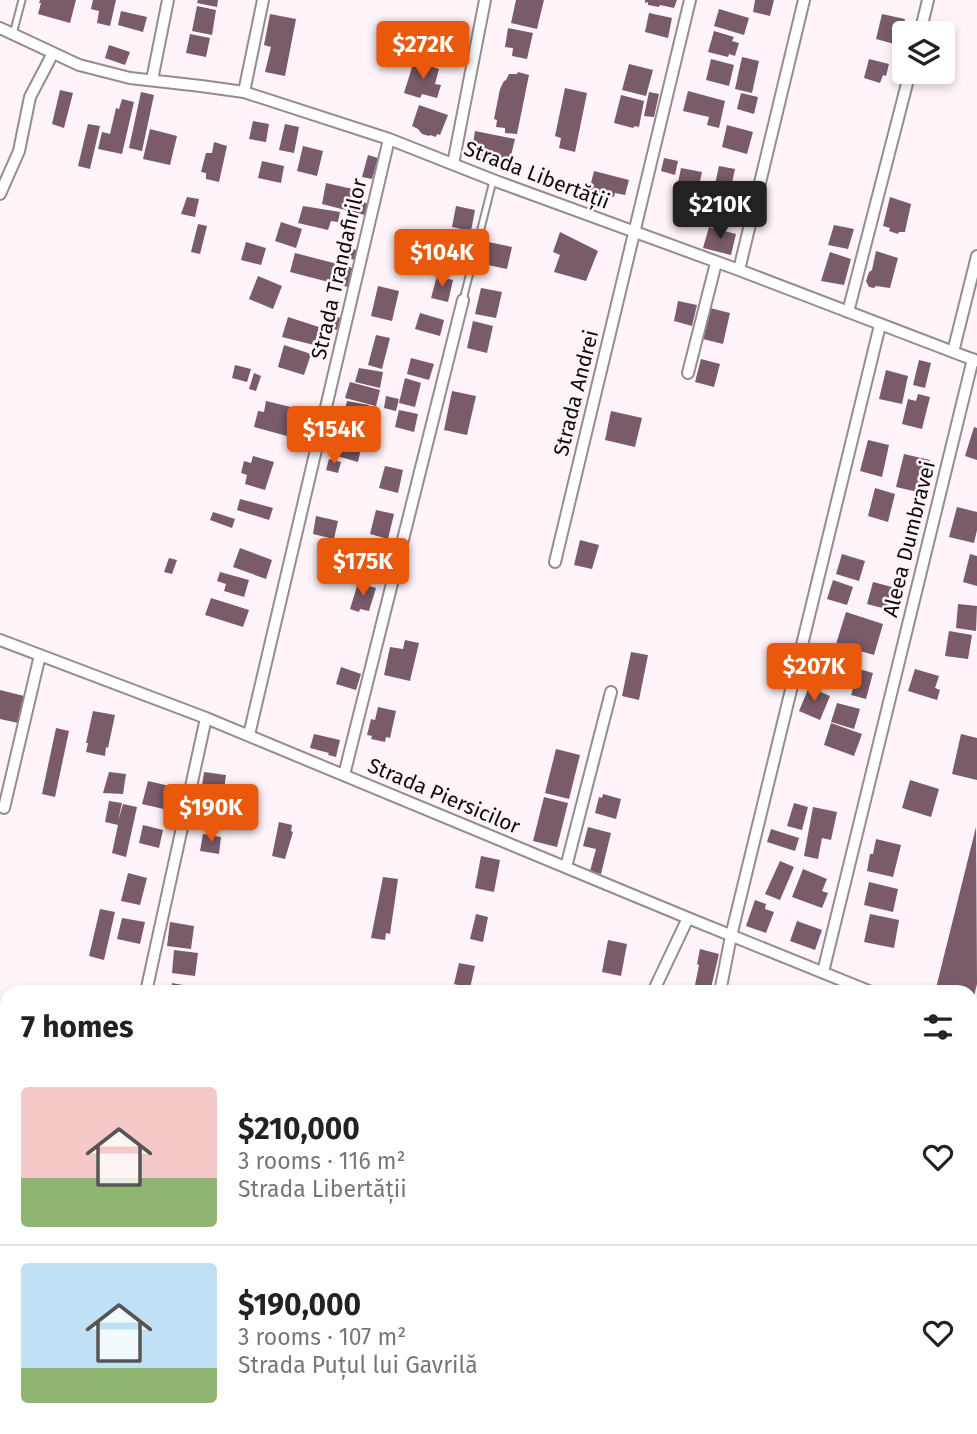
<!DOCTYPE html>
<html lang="en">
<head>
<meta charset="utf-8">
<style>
  :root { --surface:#fff; --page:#f6f6f6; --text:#222; --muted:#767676; --line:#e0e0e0; --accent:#ea580c }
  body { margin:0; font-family:"Fira Sans",sans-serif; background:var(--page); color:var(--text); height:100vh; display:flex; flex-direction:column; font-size:26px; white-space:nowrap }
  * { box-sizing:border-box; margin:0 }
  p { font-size:23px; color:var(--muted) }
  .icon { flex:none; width:38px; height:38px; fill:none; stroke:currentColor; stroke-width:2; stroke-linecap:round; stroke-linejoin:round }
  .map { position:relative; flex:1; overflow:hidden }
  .details { position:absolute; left:0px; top:985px; width:978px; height:450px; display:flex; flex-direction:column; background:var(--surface); border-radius:21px 21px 0 0; box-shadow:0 4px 10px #0003 }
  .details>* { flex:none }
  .buttons { position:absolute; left:892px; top:21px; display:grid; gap:14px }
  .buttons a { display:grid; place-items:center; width:63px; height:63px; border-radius:7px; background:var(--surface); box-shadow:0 4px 10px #0003; font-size:35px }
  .price { position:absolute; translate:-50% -60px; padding:0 16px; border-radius:7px; background:var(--accent); color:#fff; font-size:23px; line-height:46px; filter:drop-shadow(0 2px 4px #0008) }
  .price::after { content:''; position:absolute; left:50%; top:42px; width:21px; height:16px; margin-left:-10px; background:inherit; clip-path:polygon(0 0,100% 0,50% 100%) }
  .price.active { background:#222; color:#fff }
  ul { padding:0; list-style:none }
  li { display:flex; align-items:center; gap:21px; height:175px; padding:0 21px }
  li+li { border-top:2px solid var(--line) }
  li span { display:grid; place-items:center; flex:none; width:196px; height:140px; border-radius:7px; color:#555 }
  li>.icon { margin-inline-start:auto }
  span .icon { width:84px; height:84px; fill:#fffc; stroke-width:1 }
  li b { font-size:30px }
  h2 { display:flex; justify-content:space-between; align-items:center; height:84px; padding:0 21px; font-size:30px }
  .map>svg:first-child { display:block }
</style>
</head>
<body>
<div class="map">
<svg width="977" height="1434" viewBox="0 0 977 1434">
  <rect width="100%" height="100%" fill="#fff4f9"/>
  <!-- building -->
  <path fill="#795b6c" d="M40 0H76L70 23 38 14 41 3H39Z
    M93 0H116L110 26 97 23 99 11 91 9Z
    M198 0H218L217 7 197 3Z
    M516 0H544L537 29 511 23Z
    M645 0H677L674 8 660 5 659 7 648 5V2L645 3Z
    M755 0H774L770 16 753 12Z
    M197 6 216 10 212 35 192 31Z
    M719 9 749 18 744 35 714 26Z
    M121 11 147 17 143 32 118 25Z
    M649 13 672 18 668 38 645 32Z
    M270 14 296 19 285 76 265 72 271 47 264 45Z
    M882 14 905 19 898 45 876 39Z
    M508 28 533 33 527 59 512 56 513 48 505 47Z
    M714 31 734 37 732 41 739 43 735 56 729 54 728 57 708 52Z
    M190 34 210 38 206 57 186 53Z
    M109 45 130 52 125 65 105 58Z
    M742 57 759 61 752 93 735 89Z
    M711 59 734 65 729 86 706 80Z
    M869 59 889 64 886 76 883 75 880 83 864 78Z
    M414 61 439 69 435 84 441 85 437 98 422 94 420 98 404 93Z
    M629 64 653 70 646 96 622 90Z
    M518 72 529 75 517 134 505 133V128L496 127 497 120 494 119 500 89 504 81 506 80 509 74H517Z
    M565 88 587 93 575 152 559 148 561 138 555 136Z
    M60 90 73 93 64 128 52 124Z
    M688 91 725 101 719 128 707 125 709 117 683 111Z
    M141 92 154 95 142 151 129 148Z
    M649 92 659 94 654 117 644 116Z
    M741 93 758 97 754 114 737 109Z
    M621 95 644 101 639 127 635 126 633 128 614 123Z
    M122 99 134 102 122 154 98 149 102 132 110 134 116 108 119 109Z
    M419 105 448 115 440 135 437 134 436 137 430 135 429 136 422 134 418 129 412 126Z
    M253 121 269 124 266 142 249 139Z
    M88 124 100 126 90 169 78 166Z
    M285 124 299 127 294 153 279 150Z
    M727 125 753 132 747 154 722 147Z
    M150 129 177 136 170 165 143 159Z
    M475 131 515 139 510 160 471 156Z
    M214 142 227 146 219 182 206 179V173L201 172 206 153H212Z
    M303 146 323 151 317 176 297 171Z
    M368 155 378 158 372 179 362 177Z
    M664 158 678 161 675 175 661 171Z
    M262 161 284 166 281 183 258 178Z
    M719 166 735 169 730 192 714 189Z
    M681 168 702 172 697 196 676 192Z
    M594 171 629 180 625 195 615 193 614 197 589 191Z
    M326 183 357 190 353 201 367 203 365 215 322 204Z
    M711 195 733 200 727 226 706 221Z
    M187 197 199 199 195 217 181 214Z
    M890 197 911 204 905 232H899L898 234 889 231 890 228 883 226Z
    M303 206 340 212 338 222 331 221 328 230 298 223Z
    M456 206 475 210 471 231 452 227Z
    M281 222 302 229 296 248 275 241Z
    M198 224 207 226 200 254 191 252Z
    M834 225 854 229 848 249 828 245Z
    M709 227 736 234 731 255 703 248Z
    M560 232 598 251 586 281 554 272 560 255 553 252Z
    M440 235 451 237 449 244 460 246 458 257 436 251Z
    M246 242 266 248 261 265 241 260Z
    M488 242 512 247 507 269 483 264Z
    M348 248 357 250 355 260 346 258Z
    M876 251 898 258 890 288 876 286 874 288 869 287 866 281 869 272 872 270Z
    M830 252 851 259 844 285 821 281Z
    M295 253 353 268 348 287 290 272Z
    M258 276 282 286 273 309 249 299Z
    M437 276 453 280 448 302 431 298Z
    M378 286 399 291 392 321 371 316Z
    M481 288 502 292 496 318 475 314Z
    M678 301 697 305 692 326 674 321Z
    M710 308 730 313 723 344 703 339Z
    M420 313 444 320 440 336 415 329Z
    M329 315 341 318 337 330 325 326Z
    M288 317 319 327 314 345 282 337Z
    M473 321 493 326 487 353 467 348Z
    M376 335 390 338 382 369 368 365Z
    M284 345 311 354 304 375 278 367Z
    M411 358 434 364 429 380 407 374Z
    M701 359 720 364 714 387 695 382Z
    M919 360 931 363 925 388 913 385Z
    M235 365 251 369 247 382 232 378Z
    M359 368 383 372 380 388 355 382Z
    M886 370 908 376 902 404 879 399Z
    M254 373 261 376 256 391 249 389Z
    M405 378 421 383 415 407 399 403Z
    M350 382 380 390 376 406 345 398Z
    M452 391 476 396 467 435 444 430Z
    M918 394 930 397 922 429 902 424 908 399 916 401Z
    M386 396 399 399 396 411 384 408Z
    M266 401 299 409 294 431 288 430 287 436 254 427 258 411 264 412Z
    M347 401 369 405 365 426 342 421Z
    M399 410 418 414 414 432 395 427Z
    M611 411 642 418 635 447 605 440Z
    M361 427 370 430 367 440 358 437Z
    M974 427 977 428V460L965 456Z
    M341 439 362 444 358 462 337 456Z
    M868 440 889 445 882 477 860 471Z
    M904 454 930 460 922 493 896 487Z
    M253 456 274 462 265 490 245 484 247 475 241 473 244 461 251 463Z
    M329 459 341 462 338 473 326 470Z
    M385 466 403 470 398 493 379 488Z
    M875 488 895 494 888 522 868 516Z
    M240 499 273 508 269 520 237 510Z
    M957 507 977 512V530L974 543 949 537Z
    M376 510 394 514 388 539 370 534Z
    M213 512 235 519 232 528 210 520Z
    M316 516 338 521 334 539 313 534Z
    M580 540 599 545 592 569 574 565Z
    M240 548 272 560 266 579 233 567Z
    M365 548 383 552 378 576 359 571Z
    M842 554 865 561 859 581 836 574Z
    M970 554 977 556V586L963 582Z
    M169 558 177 560 172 574 164 572Z
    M220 572 249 580 244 597 224 591 226 584 217 581Z
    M833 580 853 587 847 605 827 599Z
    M873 582 892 587 886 609 867 604Z
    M358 583 376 588 369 611 360 609 359 612 350 609Z
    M211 598 249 610 243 627 205 615Z
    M958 604 977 606 976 631 956 628Z
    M846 612 883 624 874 655 836 644Z
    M949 631 972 635 968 659 945 656Z
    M405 640 419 643 410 681 384 675 390 647 403 649Z
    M631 652 648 655 639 700 622 696Z
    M341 667 361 674 356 690 336 684Z
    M852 667 873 673 866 699 851 695 853 689 847 687Z
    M915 669 939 676 935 688 940 690 937 700 908 691Z
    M809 687 830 696 820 720 799 711Z
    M0 690 24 696 18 723 0 719Z
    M837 703 860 709 854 729 831 722Z
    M378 707 396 711 390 738 386 737 385 742 371 739 372 736 367 735 371 719 375 720Z
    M93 711 115 715 108 748 106 747 105 756 86 752 88 743H86Z
    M831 723 862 734 854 756 824 745Z
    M56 728 69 731 55 797 42 794Z
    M314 734 340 740 336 757 328 755 329 753 310 748Z
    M961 734 977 738V780L952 774Z
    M556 749 580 755 569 799 545 793Z
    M109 772 126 774 123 794 103 793Z
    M204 772 226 775 223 797 201 793Z
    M910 780 939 789 931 817 902 808Z
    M148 781 174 787 168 810 142 804Z
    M603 794 621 799 616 819 595 813 599 797 602 798Z
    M544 797 568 803 557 847 533 841Z
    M109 801 122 803 118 821 123 804 137 807 126 857 112 853 118 825 105 822Z
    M794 803 808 807 802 830 787 826Z
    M813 807 837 812 831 840 822 838 818 859 804 856Z
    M279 822 292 825 291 831 293 832 285 859 272 856Z
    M143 825 163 830 159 848 139 843Z
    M588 827 611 833 601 874 590 871 596 849 583 846Z
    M976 827 977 984 972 1004 971 992H935Z
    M771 829 799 838 795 851 767 842Z
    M203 834 221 837 219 854 200 851Z
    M876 839 901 845 893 877 867 871 870 854H873Z
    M481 856 500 860 494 892 475 888Z
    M780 861 794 867 780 900 765 894Z
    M803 869 827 879 822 891 828 893 822 908 792 897Z
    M128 873 147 878 140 905 121 901Z
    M383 877 398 879 390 934 386 933 385 940 371 938Z
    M869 882 898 889 893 912 864 905Z
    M755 900 766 904 765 909 774 912 766 933 746 926Z
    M100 909 115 912 104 960 89 956Z
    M476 914 488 917 483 942 470 939Z
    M870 914 899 920 894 948 864 942Z
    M122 918 145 922 140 944 117 939Z
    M797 921 822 930 815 950 790 941Z
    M170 922 194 926 191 949 167 946Z
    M608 940 627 944 621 976 602 972Z
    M700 949 719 954 711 988 695 985 699 965 697 964Z
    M174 950 198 953 195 976 172 973Z
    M459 963 475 966 470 988 454 984Z
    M172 983 194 987 193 992H171Z
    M0 1119 7 1120 2 1164H0Z
    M971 1287 977 1288V1324L971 1322Z
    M278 1428H313L311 1433 288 1430 287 1434H276Z
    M427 1428 442 1431 441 1434H426Z
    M708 1428H735L734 1434H708Z
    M777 1428H790L789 1434H775Z"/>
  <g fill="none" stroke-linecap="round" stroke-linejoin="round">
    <defs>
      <path id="lane" d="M13 34 22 0
        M463 300 493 181"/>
      <path id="street" d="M0 28 79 65 130 78 201 86 244 92 389 139 493 180 739 270 977 361
        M920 33 928 0
        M152 80 168 0
        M244 92 263 0
        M453 164 485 0
        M0 194 19 151 30 97 53 53
        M739 270 804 0
        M848 312 910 72
        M953 352 977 256
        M688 373 716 263
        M555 562 690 0
        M0 640 206 718 688 918 871 992
        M249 735 389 139
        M344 775 463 300
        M4 808 40 655
        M566 867 611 692
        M823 972 973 359
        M146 992 206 718
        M653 992 688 918
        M720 992 731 936 880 325
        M971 1056 977 1060
        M62 1434 64 1428"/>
      <path id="secondary" d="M0 1208 7 1210
        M563 1428 579 1434"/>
    </defs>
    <!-- lane casing -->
    <use href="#lane" stroke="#958b91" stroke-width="9"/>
    <!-- street casing -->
    <use href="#street" stroke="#958b91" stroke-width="14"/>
    <!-- secondary casing -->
    <use href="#secondary" stroke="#958b91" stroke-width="19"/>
    <!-- lane -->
    <use href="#lane" stroke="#fff" stroke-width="5"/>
    <!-- street -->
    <use href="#street" stroke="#fff" stroke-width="10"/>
    <!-- secondary -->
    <use href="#secondary" stroke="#fff" stroke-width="16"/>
  </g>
  <g text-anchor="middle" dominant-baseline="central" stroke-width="5" stroke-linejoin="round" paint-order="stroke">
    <!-- street labels -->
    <g font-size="21" fill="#0e0a0c" stroke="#fff4f9">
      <text transform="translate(537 175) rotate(21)">Strada Libertății</text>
      <text transform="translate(339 269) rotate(-77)">Strada Trandafirilor</text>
      <text transform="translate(576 393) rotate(-76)">Strada Andrei</text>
      <text transform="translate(909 539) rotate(-76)">Aleea Dumbravei</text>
      <text transform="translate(444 796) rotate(23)">Strada Piersicilor</text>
    </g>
  </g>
</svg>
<div class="buttons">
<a><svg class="icon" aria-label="layers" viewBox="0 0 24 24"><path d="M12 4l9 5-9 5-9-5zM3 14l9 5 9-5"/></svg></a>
</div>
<b class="price" style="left:423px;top:81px">$272K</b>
<b class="price active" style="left:720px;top:241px">$210K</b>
<b class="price" style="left:442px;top:289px">$104K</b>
<b class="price" style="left:334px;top:466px">$154K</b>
<b class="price" style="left:363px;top:598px">$175K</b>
<b class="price" style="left:814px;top:703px">$207K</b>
<b class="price" style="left:211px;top:844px">$190K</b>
<section class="details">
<h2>7 homes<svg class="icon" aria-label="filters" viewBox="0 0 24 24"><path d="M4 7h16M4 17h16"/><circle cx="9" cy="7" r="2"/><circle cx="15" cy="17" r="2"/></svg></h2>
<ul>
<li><span style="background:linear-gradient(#f6c9c9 65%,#8fb573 0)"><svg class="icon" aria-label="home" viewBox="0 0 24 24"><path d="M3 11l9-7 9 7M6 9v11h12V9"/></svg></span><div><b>$210,000</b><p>3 rooms · 116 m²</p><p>Strada Libertății</p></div><svg class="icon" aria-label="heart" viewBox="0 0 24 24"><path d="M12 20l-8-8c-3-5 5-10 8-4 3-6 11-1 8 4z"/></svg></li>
<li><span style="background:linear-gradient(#bfe0f5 75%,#8fb573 0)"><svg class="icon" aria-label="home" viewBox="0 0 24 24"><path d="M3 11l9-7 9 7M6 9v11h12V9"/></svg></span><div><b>$190,000</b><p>3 rooms · 107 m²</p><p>Strada Puțul lui Gavrilă</p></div><svg class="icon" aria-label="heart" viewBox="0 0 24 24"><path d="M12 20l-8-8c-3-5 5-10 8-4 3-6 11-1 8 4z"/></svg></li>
</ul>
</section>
</div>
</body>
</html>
